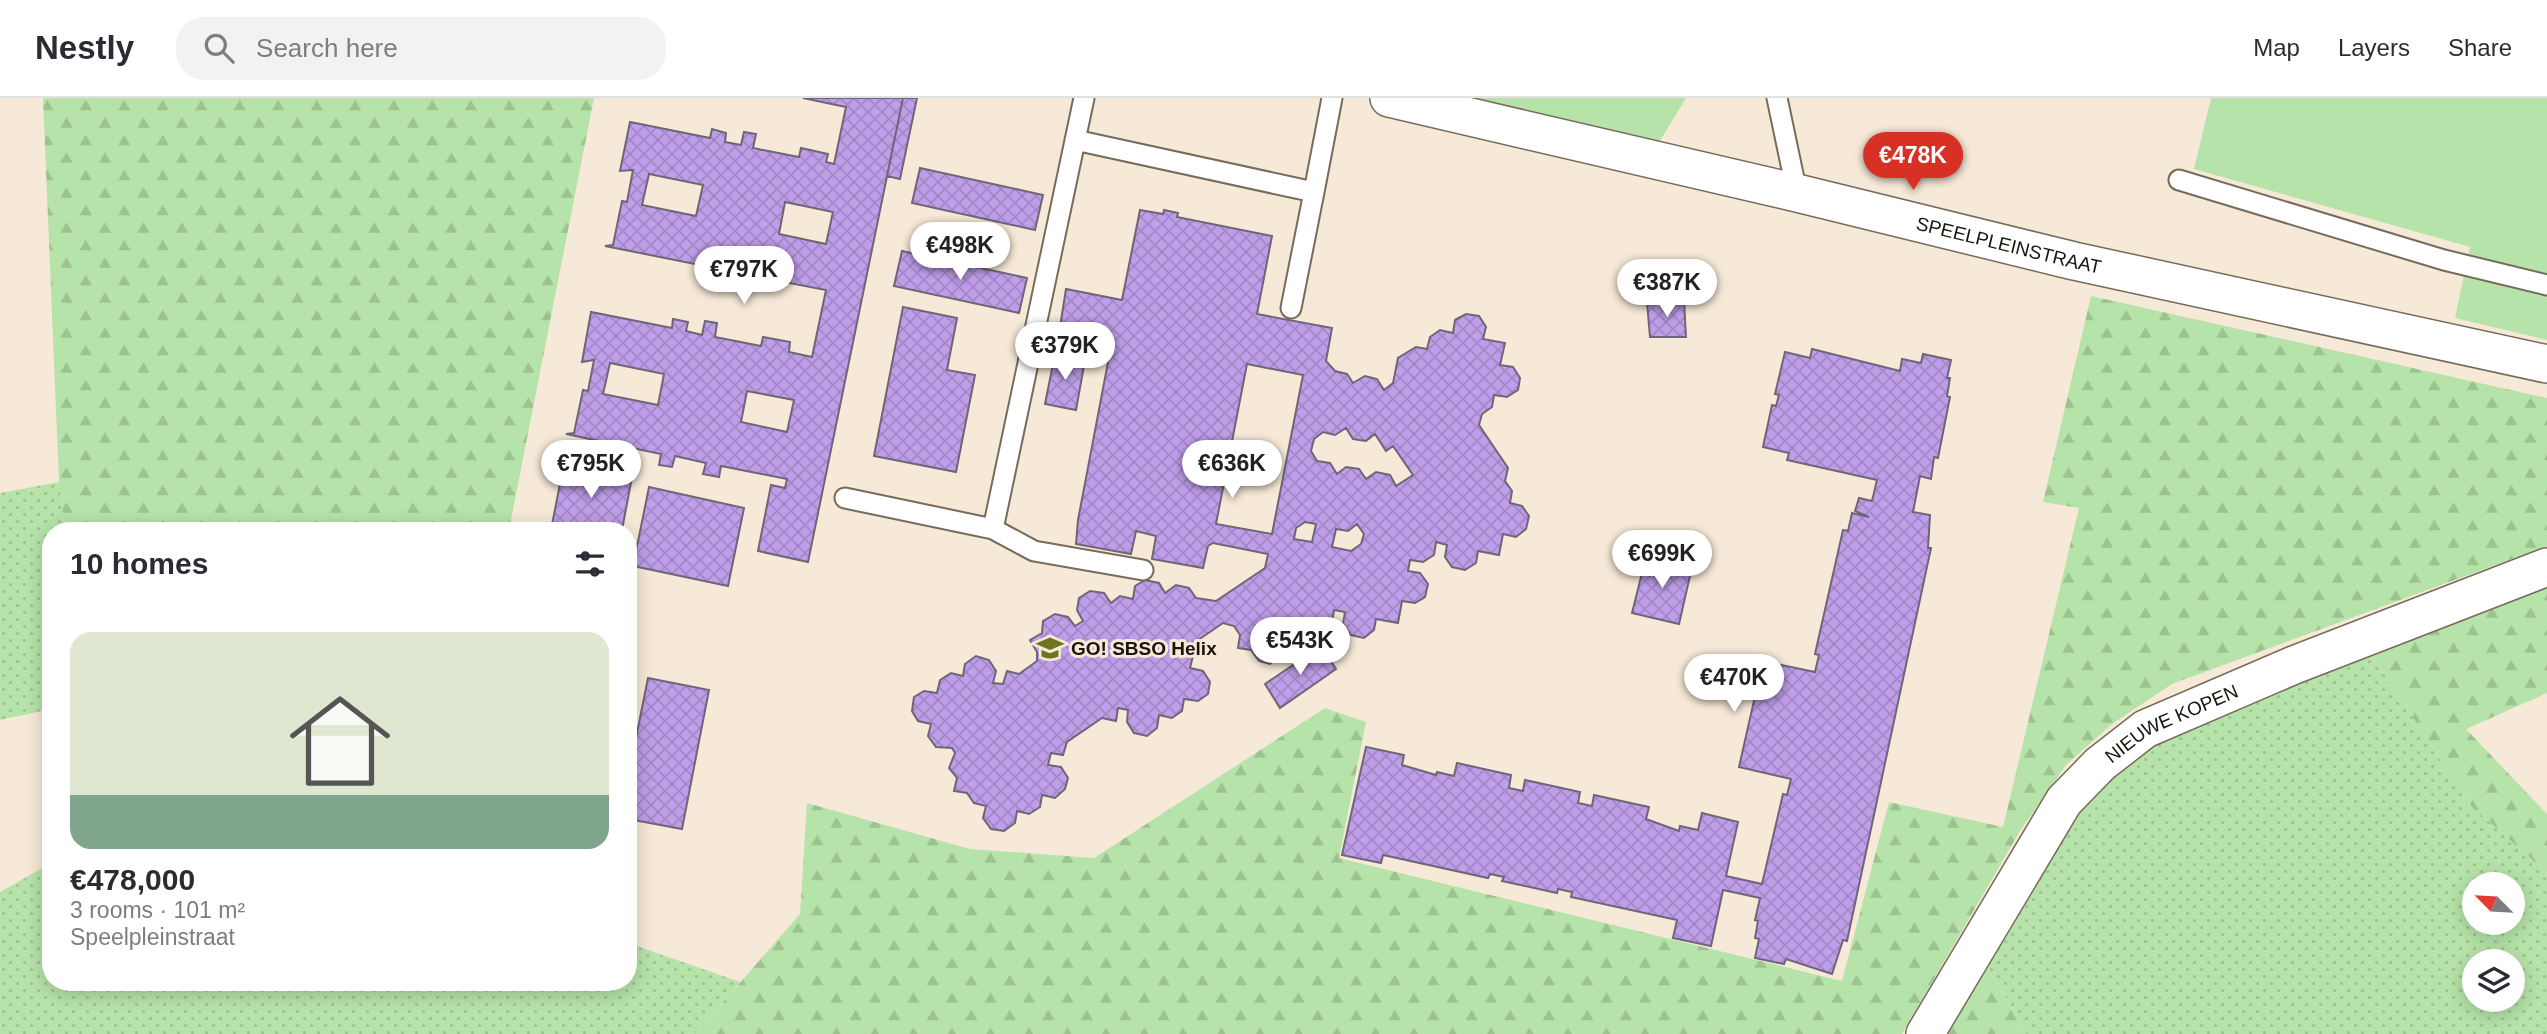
<!DOCTYPE html>
<html lang="en">
<head>
<meta charset="utf-8">
<style>
  :root { --surface:#fff; --page:#f2f2f3; --text:#2b2b33; --muted:#7c7c81; --line:#e1e1e2; --accent:#d93025 }
  body { margin:0; font-family:Arial,sans-serif; background:var(--page); color:var(--text); height:100vh; display:flex; flex-direction:column; font-size:26px; white-space:nowrap }
  * { box-sizing:border-box; margin:0 }
  p { font-size:23px; color:var(--muted) }
  .icon { flex:none; width:38px; height:38px; fill:none; stroke:currentColor; stroke-width:2; stroke-linecap:round; stroke-linejoin:round }
  .map { position:relative; flex:1; overflow:hidden }
  .drawer { position:absolute; left:42px; top:424px; width:595px; height:469px; display:flex; flex-direction:column; background:var(--surface); border-radius:28px; box-shadow:0 4px 18px #0003 }
  .drawer>* { flex:none }
  .needle { width:46px; rotate:294deg }
  .controls { position:absolute; left:2462px; top:774px; display:grid; gap:14px }
  .controls a { display:grid; place-items:center; width:63px; height:63px; border-radius:50%; background:var(--surface); box-shadow:0 4px 18px #0003; font-size:35px }
  .price { position:absolute; translate:-50% -60px; padding:0 16px; border-radius:24px; background:#fff; color:#222; font-size:23px; line-height:46px; filter:drop-shadow(0 2px 4px #0008) }
  .price::after { content:''; position:absolute; left:50%; top:42px; width:21px; height:16px; margin-left:-10px; background:inherit; clip-path:polygon(0 0,100% 0,50% 100%) }
  .price.current { background:var(--accent); color:#fff }
  ul { padding:0; list-style:none }
  li { display:grid; align-content:center; gap:14px; height:371px; padding:0 28px }
  li+li { border-top:2px solid var(--line) }
  li span { display:grid; place-items:center; height:217px; border-radius:21px; color:#555 }
  li>.icon { margin-inline-start:auto }
  span .icon { width:126px; height:126px; fill:#fffc; stroke-width:1 }
  li b { font-size:30px }
  h2 { display:flex; justify-content:space-between; align-items:center; height:84px; padding:0 28px; font-size:30px }
  header { display:flex; align-items:center; gap:42px; box-sizing:border-box; height:98px; padding:0 35px; background:var(--surface); border-bottom:2px solid var(--line) }
  header strong { font-size:33px }
  nav { display:flex; gap:38px; margin-inline-start:auto; font-size:24px }
  .search { width:490px; height:63px; background:var(--page); display:flex; align-items:center; gap:18px; box-sizing:border-box; padding:0 24px; border-radius:28px; color:var(--muted); font-size:26px }
  .map>svg:first-child { display:block }
</style>
</head>
<body>
<header>
<strong>Nestly</strong>
<div class="search"><svg class="icon" aria-label="search" viewBox="0 0 24 24"><circle cx="10" cy="10" r="6"/><path d="M15 15l6 6"/></svg>Search here</div>
<nav><a>Map</a><a>Layers</a><a>Share</a></nav>
</header>
<div class="map">
<svg width="2547" height="936" viewBox="0 0 2547 936">
  <defs>
    <pattern id="grass-dots" width="8" height="8" patternUnits="userSpaceOnUse" patternTransform="scale(1.75)"><rect width="8" height="8" fill="#b6e3a9"/><path d="M2 2h.1M6 6h.1" fill="none" stroke="#9cc290" stroke-width="1.8" stroke-linecap="round"/></pattern>
    <pattern id="forest-firs" width="22" height="20" patternUnits="userSpaceOnUse" patternTransform="scale(1.75)"><rect width="22" height="20" fill="#b6e3a9"/><path d="M5 1l3.5 6h-7zM16 11l3.5 6h-7z" fill="#9cc290"/></pattern>
    <pattern id="building-cross-hatch" width="8" height="8" patternUnits="userSpaceOnUse" patternTransform="scale(1.75)"><rect width="8" height="8" fill="#be9ee8"/><path d="M0 0l8 8M0 8l8-8" fill="none" stroke="#a387c6"/></pattern>
  </defs>
  <rect width="100%" height="100%" fill="#f7e9d7"/>
  <!-- grass -->
  <path fill="url(#grass-dots)" fill-rule="evenodd" d="M59 384 65 432H51V611L0 622V395Z
    M2368 550 2468 705 2547 775V936H2028L1983 863 2088 693 2159 631ZM2474 786H2513V824H2474ZM2474 863H2513V901H2474Z
    M51 765V884H628V845L740 884 695 936H0V794Z"/>
  <!-- forest -->
  <path fill="url(#forest-firs)" d="M43 0H594L509 432H65L59 384Z
    M2091 198 2547 300V448L2172 586 2112 626 2066 667 2020 733 1902 936H695L800 816 807 705 970 751 1094 760 1325 610 1366 624 1339 760 1842 883 1889 704 2003 729 2079 410 2043 404Z
    M2547 486V595L2466 631 2547 716V775L2468 705 2368 550Z
    M1983 863 2028 936H1940Z"/>
  <!-- park -->
  <path fill="#b6e3a9" d="M1468 0H1686L1658 46Z
    M2211 0H2547V242L2455 220 2470 149 2194 71Z"/>
  <!-- building -->
  <path fill="url(#building-cross-hatch)" stroke="#6d6678" stroke-width="2" fill-rule="evenodd" d="M803 0H903L808 464 758 453 771 387 785 390 787 381 721 368 719 379 703 376 706 365 675 358 672 369 659 367 661 356 566 336 574 335 583 292 588 293 594 262 582 264 591 214 672 230 673 221 688 224 686 233 702 237 705 223 717 225 715 239 761 248 763 239 790 244 789 254 812 259 826 192 758 179 755 191 741 188 744 176 713 170 711 181 697 179 700 167 605 148 613 147 622 103 627 104 633 72 620 73 630 24 710 40 712 31 726 35 725 44 741 47 744 34 756 36 753 50 799 59 801 50 828 56 826 64 834 66 846 9ZM649 76 703 87 696 118 642 107ZM785 104 833 114 826 146 779 136ZM610 265 664 276 658 307 603 296ZM747 293 794 302 787 334 741 324Z
    M903 0H917L900 81 887 78Z
    M920 70 1043 97 1035 132 912 105Z
    M1140 112 1163 116 1164 112 1178 115 1177 119 1272 138 1257 216 1332 230 1326 263 1335 273 1347 276 1353 285 1365 278 1377 281 1384 292 1393 285 1398 260 1416 249 1427 251 1430 239 1440 232 1453 235 1455 222 1466 216 1479 218 1486 229 1483 241 1505 245 1500 267 1513 269 1520 280 1518 292 1507 299 1494 297 1492 309 1482 316 1479 327 1508 370 1505 383 1512 393 1510 405 1522 408 1529 418 1526 431 1516 439 1503 436 1499 457 1478 453 1476 465 1465 472 1452 469 1445 459 1447 447 1436 444 1434 457 1423 464 1410 462 1408 473 1420 475 1428 486 1425 499 1415 505 1402 503 1398 525 1376 521 1374 532 1364 540 1351 537 1343 526 1345 514 1334 512 1332 525 1321 532 1319 544 1306 541 1296 548 1294 561 1280 558 1270 566 1259 563 1251 552 1238 550 1240 537 1234 528 1223 525 1188 549 1193 558 1190 570 1203 573 1210 584 1208 596 1198 603 1184 601 1182 613 1172 620 1159 617 1157 630 1147 638 1134 635 1127 624 1128 612 1118 610 1116 623 1102 620 1067 644 1063 657 1051 655 1048 667 1061 669 1068 680 1065 691 1055 700 1042 697 1040 709 1029 716 1017 713 1015 725 1004 733 991 731 983 720 986 708 974 705 967 695 954 693 957 680 949 670 955 655 952 650 936 649 928 638 931 626 918 623 912 613 914 599 924 593 937 595 940 582 951 575 963 578 965 566 976 558 989 562 996 573 993 585 1003 586 1007 573 1019 576 1037 563V554L1030 542 1042 535 1043 523 1055 516 1068 519 1075 528 1083 523 1077 512 1079 500 1090 493 1104 495 1111 505 1120 498 1133 501 1135 488 1145 482 1159 485 1165 495 1176 487 1189 490 1196 500 1216 503 1265 470 1268 456 1213 445 1208 448 1203 470 1152 461 1156 438 1136 433 1131 456 1076 446 1078 422 1109 259 1057 248 1066 191 1122 202ZM1247 266 1303 277 1272 436 1216 426ZM1346 330 1353 341 1366 343 1375 336 1386 353 1393 348 1413 377 1396 388 1390 377 1376 374 1366 381 1359 371 1346 369 1337 376 1330 365 1317 363 1311 353 1314 341 1323 334 1335 337ZM1305 424 1316 426 1312 444 1294 441 1296 430ZM1357 426 1364 436 1361 446 1351 453 1332 449 1336 431 1348 433Z
    M902 153 1027 180 1019 215 894 188Z
    M1684 202 1686 239H1650L1647 204Z
    M903 209 957 220 947 272 975 277 956 374 874 358Z
    M1812 251 1900 273 1902 261 1921 265 1923 256 1951 262 1947 280H1950L1947 298 1950 299 1938 360 1934 359 1931 381 1920 378 1913 414 1930 417 1928 450H1931L1847 843 1843 842 1832 876 1786 861 1784 866 1755 860 1759 841 1755 840 1758 823 1755 822 1760 800 1723 792 1711 848 1673 840 1677 822 1571 799 1572 794 1558 791 1557 795 1502 783 1504 779 1490 776 1488 780 1383 757 1381 765 1342 757 1366 649 1404 657 1402 667 1436 677 1437 674 1454 678 1457 665 1511 677 1509 690 1523 693 1525 682 1580 694 1578 705 1592 708 1594 697 1649 709 1646 721 1679 733 1680 728 1698 732 1702 715 1738 724 1726 778 1762 786 1783 696 1787 697 1791 681 1739 669 1763 563 1815 574 1819 557 1815 556 1843 432 1848 433 1852 415 1869 419 1855 413 1859 400 1872 403 1877 382 1787 362 1789 355 1763 349 1772 307 1776 308 1779 297 1775 296 1785 254 1810 260Z
    M1055 256 1085 262 1076 312 1045 306Z
    M564 365 632 379 622 432H551Z
    M649 389 744 410 728 488 633 468Z
    M1646 459 1692 469 1679 526 1632 515Z
    M1321 548 1336 571 1280 610 1265 586Z
    M648 580 709 592 682 731 628 721V680Z"/>
  <g fill="none" stroke-linecap="round" stroke-linejoin="round">
    <defs>
      <path id="lane" d="M1777 0 1797 95
        M1075 42 1314 94 1332 0
        M2179 82 2444 162 2547 187
        M1291 210 1314 94
        M845 400 993 431 1084 0
        M993 431 1034 453 1143 472"/>
      <g id="street">
        <path id="s1" d="M1389 0 1797 95 2074 163 2547 266"/>
        <path id="s2" d="M1925 936 2064 703 2100 666 2145 631 2294 567 2547 469"/>
      </g>
    </defs>
    <!-- lane casing -->
    <use href="#lane" stroke="#776b5b" stroke-width="23"/>
    <!-- street casing -->
    <use href="#street" stroke="#776b5b" stroke-width="40"/>
    <!-- lane -->
    <use href="#lane" stroke="#fff" stroke-width="19"/>
    <!-- street -->
    <use href="#street" stroke="#fff" stroke-width="37"/>
  </g>
  <!-- icons -->
  <defs>
    <symbol id="school-bare" viewBox="-9 -9 18 18"><path d="M0-5L7-2L0 1L-7-2ZM-4 1L0 2.5L4 1V4Q0 6-4 4Z" fill="#6e751f" stroke="#f7e9d7" stroke-width="2.5" paint-order="stroke"/></symbol>
  </defs>
  <g fill-rule="evenodd">
    <use href="#school-bare" x="1031" y="531" width="38" height="38"/>
  </g>
  <g text-anchor="middle" dominant-baseline="central" stroke-width="6" stroke-linejoin="round" paint-order="stroke">
    <!-- street labels -->
    <g font-size="19" fill="#19140e" stroke="#f7e9d7">
      <text stroke="none"><textPath href="#s1" startOffset="637">SPEELPLEINSTRAAT</textPath></text>
      <text stroke="none"><textPath href="#s2" startOffset="406">NIEUWE KOPEN</textPath></text>
    </g>
    <!-- poi labels -->
    <g font-size="19" font-weight="bold" fill="#19140e" stroke="#f7e9d7" text-anchor="start">
      <text x="1071" y="550">GO! SBSO Helix</text>
    </g>
  </g>
</svg>
<div class="controls">
<a><svg class="needle" viewBox="-14 -14 28 28"><path d="M0-13l5 13h-10z" fill="#e53935"/><path d="M0 13l5-13h-10z" fill="#7c7c81"/></svg></a>
<a><svg class="icon" aria-label="layers" viewBox="0 0 24 24"><path d="M12 4l9 5-9 5-9-5zM3 14l9 5 9-5"/></svg></a>
</div>
<b class="price current" style="left:1913px;top:94px">€478K</b>
<b class="price" style="left:960px;top:184px">€498K</b>
<b class="price" style="left:744px;top:208px">€797K</b>
<b class="price" style="left:1667px;top:221px">€387K</b>
<b class="price" style="left:1065px;top:284px">€379K</b>
<b class="price" style="left:591px;top:402px">€795K</b>
<b class="price" style="left:1232px;top:402px">€636K</b>
<b class="price" style="left:1662px;top:492px">€699K</b>
<b class="price" style="left:1300px;top:579px">€543K</b>
<b class="price" style="left:1734px;top:616px">€470K</b>
<section class="drawer">
<h2>10 homes<svg class="icon" aria-label="filters" viewBox="0 0 24 24"><path d="M4 7h16M4 17h16"/><circle cx="9" cy="7" r="2"/><circle cx="15" cy="17" r="2"/></svg></h2>
<ul>
<li><span style="background:linear-gradient(#dfe7d0 75%,#7fa58c 0)"><svg class="icon" aria-label="home" viewBox="0 0 24 24"><path d="M3 11l9-7 9 7M6 9v11h12V9"/></svg></span><div><b>€478,000</b><p>3 rooms · 101 m²</p><p>Speelpleinstraat</p></div></li>
</ul>
</section>
</div>
</body>
</html>
